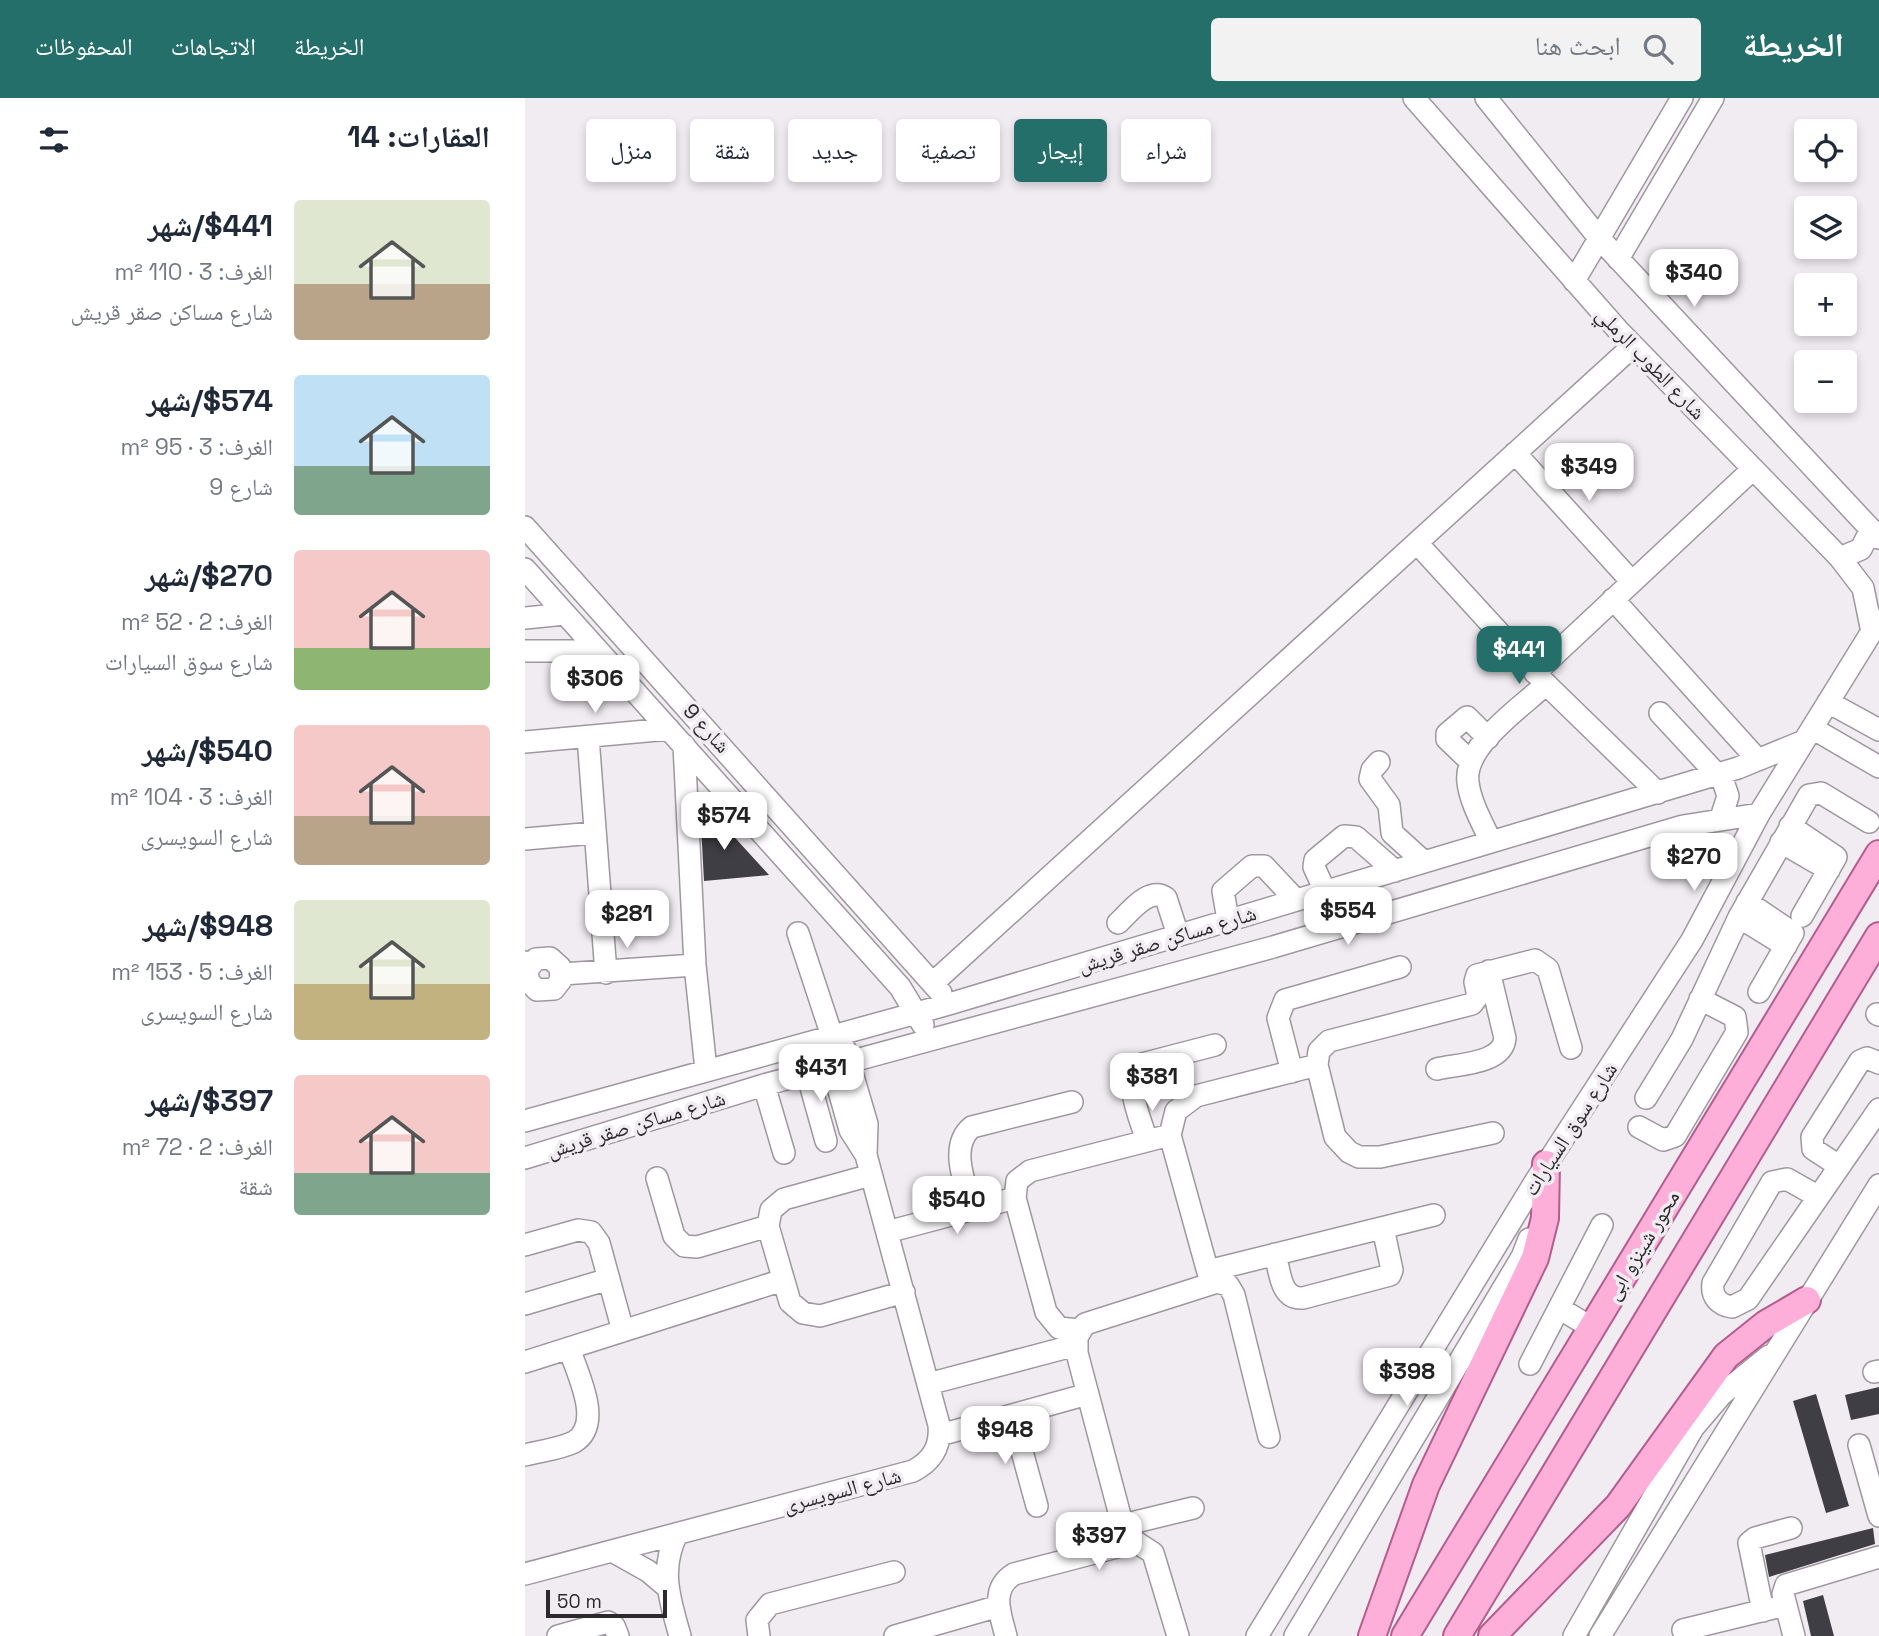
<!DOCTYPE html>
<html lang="ar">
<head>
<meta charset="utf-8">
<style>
  :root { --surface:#fff; --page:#f2f2f3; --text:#1f2937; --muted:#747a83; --accent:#256f6a }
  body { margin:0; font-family:"Space Grotesk","Noto Naskh Arabic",sans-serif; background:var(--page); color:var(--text); direction:rtl; height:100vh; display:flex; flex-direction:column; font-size:26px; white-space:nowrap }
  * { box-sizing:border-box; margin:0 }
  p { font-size:23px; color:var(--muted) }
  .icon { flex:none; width:38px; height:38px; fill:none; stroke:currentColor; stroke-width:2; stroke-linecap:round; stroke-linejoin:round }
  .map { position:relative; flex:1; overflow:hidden; direction:ltr }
  .panel { display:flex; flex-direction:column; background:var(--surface); width:525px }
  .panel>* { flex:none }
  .banner { position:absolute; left:21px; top:21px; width:665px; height:63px; direction:rtl; display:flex; gap:14px }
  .controls { position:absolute; left:1269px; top:21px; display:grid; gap:14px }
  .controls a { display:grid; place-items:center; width:63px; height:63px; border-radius:7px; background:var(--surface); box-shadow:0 4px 10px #0003; font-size:35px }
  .scale { position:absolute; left:21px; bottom:18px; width:121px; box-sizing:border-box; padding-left:7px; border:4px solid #2b292b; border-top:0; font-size:19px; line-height:24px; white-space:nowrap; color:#2b292b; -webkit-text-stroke:5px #f1ecf2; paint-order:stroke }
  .price { position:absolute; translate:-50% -60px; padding:0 16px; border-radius:14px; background:#fff; color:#222; font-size:23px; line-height:46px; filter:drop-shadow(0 2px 4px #0008) }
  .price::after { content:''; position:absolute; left:50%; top:42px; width:21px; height:16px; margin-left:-10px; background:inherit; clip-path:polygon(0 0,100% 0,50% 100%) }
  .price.selected { background:var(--accent); color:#fff }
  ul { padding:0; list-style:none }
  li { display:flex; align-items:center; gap:21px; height:175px; padding:0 35px }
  li span { display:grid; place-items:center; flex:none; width:196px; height:140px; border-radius:7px; color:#555 }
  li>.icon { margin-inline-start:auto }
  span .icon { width:84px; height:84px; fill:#fffc; stroke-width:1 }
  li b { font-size:30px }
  h2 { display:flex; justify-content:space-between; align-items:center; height:84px; padding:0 35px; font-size:30px }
  .pill { padding:0 24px; border-radius:7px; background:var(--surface); box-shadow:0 4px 10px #0003; font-size:24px; line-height:63px }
  .pill.selected { background:var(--accent); color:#fff }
  header { display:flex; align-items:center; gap:42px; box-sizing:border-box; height:98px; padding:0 35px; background:var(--accent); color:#fff }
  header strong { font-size:33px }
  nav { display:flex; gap:38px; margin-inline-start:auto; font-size:24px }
  .search { width:490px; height:63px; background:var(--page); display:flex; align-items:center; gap:18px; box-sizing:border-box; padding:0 24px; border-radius:7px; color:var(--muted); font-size:26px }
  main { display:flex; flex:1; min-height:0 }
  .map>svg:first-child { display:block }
</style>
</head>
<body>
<header>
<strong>الخريطة</strong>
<div class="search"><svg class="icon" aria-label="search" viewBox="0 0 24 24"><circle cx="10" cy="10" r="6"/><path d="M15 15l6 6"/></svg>ابحث هنا</div>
<nav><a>الخريطة</a><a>الاتجاهات</a><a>المحفوظات</a></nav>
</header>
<main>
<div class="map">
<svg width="1354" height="1538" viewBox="0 0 1354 1538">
  <rect width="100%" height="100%" fill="#f1ecf2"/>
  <!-- building -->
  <path fill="#3f3e44" d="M180 707 244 777 179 783 175 710Z
    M1354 1289V1316L1326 1322 1320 1297Z
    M1291 1296 1324 1408 1301 1415 1268 1303Z
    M1348 1430 1350 1446 1244 1479 1240 1457Z
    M1298 1497 1309 1538H1286L1278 1503Z"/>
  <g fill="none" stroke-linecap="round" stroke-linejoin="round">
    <defs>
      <path id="minor" d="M889 0 1092 231 1315 460 1338 490 1347 534
        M961 0 1074 140 1354 440
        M1093 161 1188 0
        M1049 183 1157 0
        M990 355 1107 484
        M0 429 416 895
        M892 445 1021 586 1133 695
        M1315 460 1336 451 1346 431
        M0 471 375 889 398 927
        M1088 501 1233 662
        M0 520 40 516
        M0 553H73
        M1010 575 1228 371
        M1303 604 1354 632
        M1135 615 1198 683 1203 698 1196 720
        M1287 630 1354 669
        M63 639 81 875
        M0 644 144 631
        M159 647 170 867 181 972
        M945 663 922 641V636L942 619 963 640
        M854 664 847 672 845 681 864 707 867 735 899 764
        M1265 728 1311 759 1277 818
        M0 741 69 735
        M966 744C958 726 945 704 943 684 938 648 997 609 1021 586
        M1256 744 1304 772
        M800 793 789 769 790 762 819 738 831 739 870 773
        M1222 804 1268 835 1234 894
        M1214 819 1261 848
        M703 822 698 793 727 768H739L771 802
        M593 825C605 814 624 788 641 800L653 837
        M273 835 307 938V968L325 1032 341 1057
        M0 864 4 884 12 892 29 891 36 882 35 869 25 860 11 861 2 872
        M37 876 170 867
        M408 885 1108 248
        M1352 916 1354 917
        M912 971C933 966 978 966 980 940L964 873
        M767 974 753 920 760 902 875 869
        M282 975 301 1043
        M239 987 259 1055
        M1121 1000 1157 941 1214 819 1284 697 1296 695 1344 724
        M0 1023 424 906 966 744 1213 670 1279 643
        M1114 1029 1138 1042 1150 1038 1212 934 1210 919 1175 901
        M968 1035 855 1059H834L824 1054 810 1039 792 967 794 953 804 943 947 906 953 898 950 884 952 877 1010 862 1023 871 1046 950
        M622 1043C616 1022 596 981 617 966L690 947
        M0 1060 239 987 748 849 1158 728 1234 716
        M1314 1068 1288 1051 1287 1039 1335 963 1342 960 1354 965
        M346 1077 259 1101 246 1112 243 1128 265 1204 278 1215 295 1218 379 1194
        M132 1080 149 1138 159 1148 172 1149 243 1128
        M1292 1098 1262 1081 1247 1084 1188 1185C1186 1199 1194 1207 1207 1209L1223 1201 1354 1011
        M447 1112C441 1087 423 1048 447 1029L547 1004
        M362 1134 490 1100
        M0 1147 53 1132 66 1134 74 1145 98 1233
        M750 1156C755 1173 755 1202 778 1200L865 1177 867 1172 858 1130
        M683 1173 909 1117
        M686 1185 645 1037 651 1013 671 998 792 967
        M0 1206 84 1181
        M1034 1210 1067 1230
        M555 1232 534 1230 521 1214 490 1100 492 1083 505 1073 645 1037
        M0 1264 258 1182
        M1005 1266 1077 1127
        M1349 1274 1354 1273
        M403 1286 551 1247
        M487 1317 512 1408
        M415 1337 563 1296
        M1334 1347 1354 1418
        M0 1357C15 1353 35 1351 49 1344 79 1326 52 1275 44 1250
        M598 1427 668 1410
        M152 1436C134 1472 145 1502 155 1538
        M602 1444 552 1255V1239L560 1226 692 1184 703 1187 709 1197 744 1339
        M89 1454 123 1473 142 1489
        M0 1476 388 1373C407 1363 416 1349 414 1327L341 1057 342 1026 320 951
        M1238 1513 1224 1445 1230 1440 1266 1430
        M1158 1532 1252 1509
        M33 1538 83 1524 89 1528 93 1538
        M234 1538 232 1522 245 1506 369 1474
        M370 1538 474 1508
        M481 1538C475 1515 465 1491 489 1476L611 1444 628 1455 653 1538
        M732 1538 1010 1084 1167 842 1234 716 1354 522
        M770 1538 997 1159 1004 1141
        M1049 1538 1168 1330 1197 1296 1244 1258
        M1075 1538 1354 1087
        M1269 1538 1258 1496 1261 1487 1354 1459"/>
      <path id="major" d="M847 1538 901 1387 1010 1160 1020 1120 1021 1066
        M880 1538 1354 756
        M932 1538 1354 838
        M967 1538 1093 1408 1201 1258 1241 1226 1282 1202"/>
    </defs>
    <!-- minor casing -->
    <use href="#minor" stroke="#9e989e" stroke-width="24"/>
    <!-- major casing -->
    <use href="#major" stroke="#b25d8c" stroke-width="30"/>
    <!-- minor -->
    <use href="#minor" stroke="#fff" stroke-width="21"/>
    <!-- major -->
    <use href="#major" stroke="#fdafd9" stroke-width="26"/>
  </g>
  <g text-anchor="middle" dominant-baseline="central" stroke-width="7" stroke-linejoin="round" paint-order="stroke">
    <!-- street labels -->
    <g font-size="21" fill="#2b292b" stroke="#f1ecf2">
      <text transform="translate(1126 265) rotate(46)">شارع الطوب الرملي</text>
      <text transform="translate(182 630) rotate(48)">شارع 9</text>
      <text transform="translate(642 841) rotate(-17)">شارع مساكن صقر قريش</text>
      <text transform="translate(111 1026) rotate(-17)">شارع مساكن صقر قريش</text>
      <text transform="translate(1045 1031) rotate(-57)">شارع سوق السيارات</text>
      <text transform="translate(1117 1147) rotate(-59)">محور شينزو ابى</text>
      <text transform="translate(317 1392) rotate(-15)">شارع السويسرى</text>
    </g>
  </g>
</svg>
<div class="controls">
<a><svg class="icon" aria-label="locate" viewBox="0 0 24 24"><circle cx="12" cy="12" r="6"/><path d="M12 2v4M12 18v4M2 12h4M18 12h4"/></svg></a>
<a><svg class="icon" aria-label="layers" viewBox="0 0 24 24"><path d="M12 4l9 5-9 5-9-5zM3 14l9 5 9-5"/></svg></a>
<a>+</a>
<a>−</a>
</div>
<div class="scale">50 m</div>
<b class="price" style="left:1169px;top:211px">$340</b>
<b class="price" style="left:1064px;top:405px">$349</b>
<b class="price selected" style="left:994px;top:588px">$441</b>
<b class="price" style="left:70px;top:617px">$306</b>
<b class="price" style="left:199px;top:754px">$574</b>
<b class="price" style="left:1169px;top:795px">$270</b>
<b class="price" style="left:823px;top:849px">$554</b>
<b class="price" style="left:102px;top:852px">$281</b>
<b class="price" style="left:296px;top:1006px">$431</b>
<b class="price" style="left:627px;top:1015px">$381</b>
<b class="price" style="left:432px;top:1138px">$540</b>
<b class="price" style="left:882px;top:1310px">$398</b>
<b class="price" style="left:480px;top:1368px">$948</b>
<b class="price" style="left:574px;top:1474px">$397</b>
<div class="banner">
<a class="pill">شراء</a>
<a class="pill selected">إيجار</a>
<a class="pill">تصفية</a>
<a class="pill">جديد</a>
<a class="pill">شقة</a>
<a class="pill">منزل</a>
</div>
</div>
<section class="panel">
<h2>العقارات: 14<svg class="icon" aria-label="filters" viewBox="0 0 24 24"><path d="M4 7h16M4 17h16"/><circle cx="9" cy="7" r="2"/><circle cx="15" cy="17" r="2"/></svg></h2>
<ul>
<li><span style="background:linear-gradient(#dfe7d0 60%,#b9a48a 0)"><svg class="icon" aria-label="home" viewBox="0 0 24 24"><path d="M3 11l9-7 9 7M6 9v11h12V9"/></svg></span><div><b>$441/شهر</b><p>الغرف: 3 · 110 m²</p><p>شارع مساكن صقر قريش</p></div></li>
<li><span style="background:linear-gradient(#bfe0f5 65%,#7fa58c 0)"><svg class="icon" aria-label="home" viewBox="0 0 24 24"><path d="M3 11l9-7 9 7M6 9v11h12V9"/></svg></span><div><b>$574/شهر</b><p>الغرف: 3 · 95 m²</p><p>شارع 9</p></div></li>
<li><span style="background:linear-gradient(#f6c9c9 70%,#8fb573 0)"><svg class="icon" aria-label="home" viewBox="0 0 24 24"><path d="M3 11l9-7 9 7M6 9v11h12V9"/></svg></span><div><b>$270/شهر</b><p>الغرف: 2 · 52 m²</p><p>شارع سوق السيارات</p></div></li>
<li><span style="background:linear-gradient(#f6c9c9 65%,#b9a48a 0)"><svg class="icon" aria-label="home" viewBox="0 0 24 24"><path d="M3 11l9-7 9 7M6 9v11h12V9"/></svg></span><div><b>$540/شهر</b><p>الغرف: 3 · 104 m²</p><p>شارع السويسرى</p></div></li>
<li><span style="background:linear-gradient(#dfe7d0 60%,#c2b280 0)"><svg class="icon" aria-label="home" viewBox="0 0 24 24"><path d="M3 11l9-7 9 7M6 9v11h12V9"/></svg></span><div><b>$948/شهر</b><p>الغرف: 5 · 153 m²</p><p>شارع السويسرى</p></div></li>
<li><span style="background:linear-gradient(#f6c9c9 70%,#7fa58c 0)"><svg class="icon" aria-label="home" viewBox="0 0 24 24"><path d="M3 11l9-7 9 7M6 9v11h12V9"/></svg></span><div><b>$397/شهر</b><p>الغرف: 2 · 72 m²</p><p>شقة</p></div></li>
</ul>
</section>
</main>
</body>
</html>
